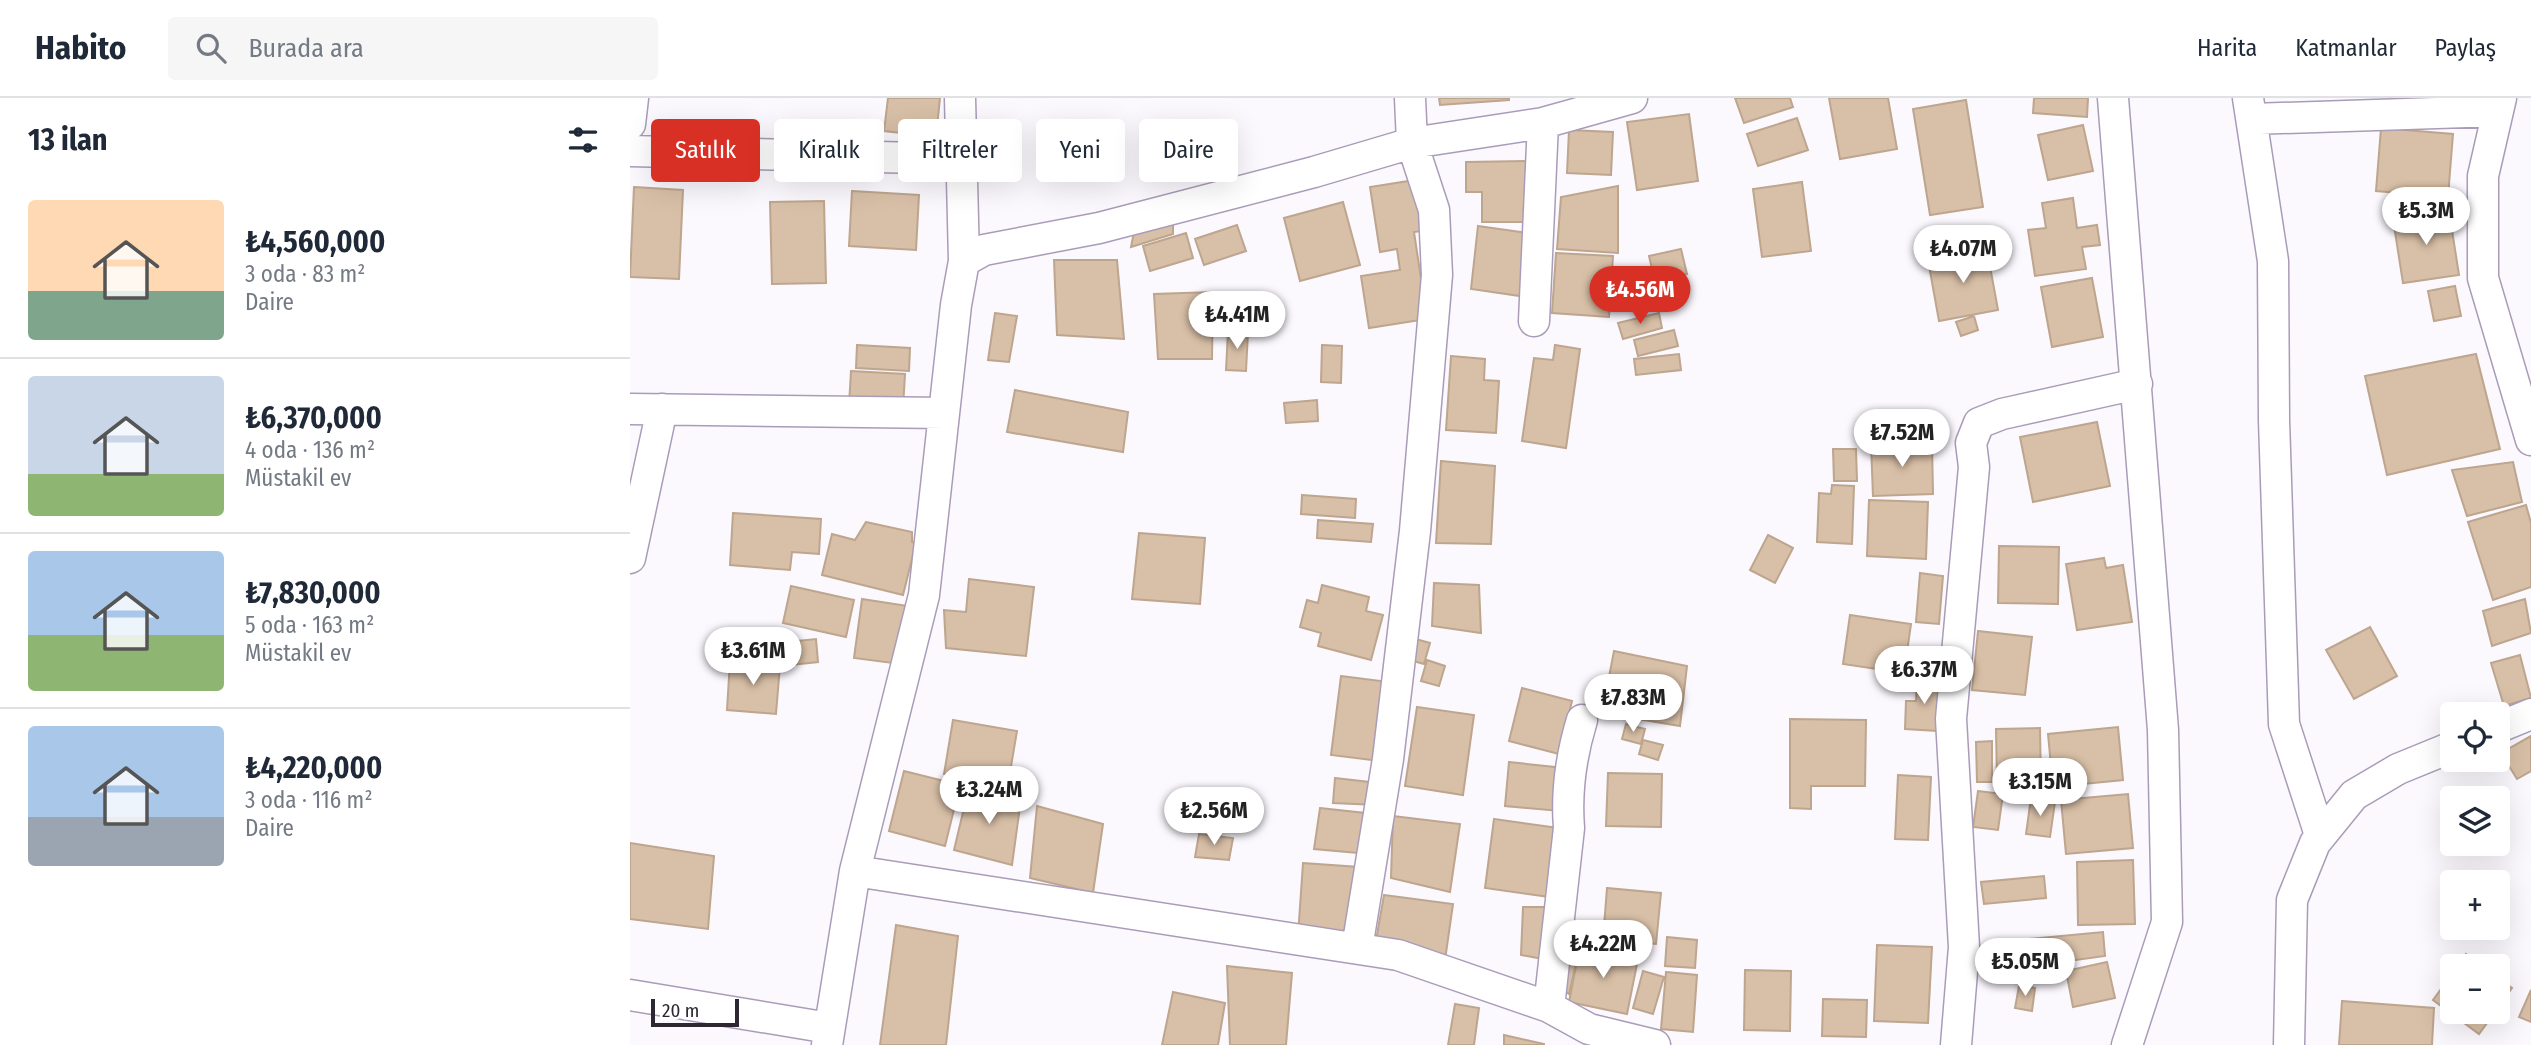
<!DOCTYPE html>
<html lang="tr">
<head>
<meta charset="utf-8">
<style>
  :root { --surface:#fff; --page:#f6f6f7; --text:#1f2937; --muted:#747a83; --line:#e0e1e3; --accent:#d93025 }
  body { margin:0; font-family:"Fira Sans Condensed",sans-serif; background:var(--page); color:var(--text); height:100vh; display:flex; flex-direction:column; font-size:26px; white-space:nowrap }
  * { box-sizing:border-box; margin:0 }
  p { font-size:23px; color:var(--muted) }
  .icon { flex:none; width:38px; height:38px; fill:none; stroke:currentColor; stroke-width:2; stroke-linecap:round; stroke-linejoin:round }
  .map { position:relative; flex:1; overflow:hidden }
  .drawer { display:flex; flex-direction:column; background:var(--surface); width:630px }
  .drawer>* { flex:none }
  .hud { position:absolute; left:21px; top:21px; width:665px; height:63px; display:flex; gap:14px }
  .controls { position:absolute; left:1810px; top:604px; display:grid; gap:14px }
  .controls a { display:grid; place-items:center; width:70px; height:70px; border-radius:7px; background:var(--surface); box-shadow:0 7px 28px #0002; font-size:35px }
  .scale { position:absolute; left:21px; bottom:18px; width:88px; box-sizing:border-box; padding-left:7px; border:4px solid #2d2732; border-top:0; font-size:19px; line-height:24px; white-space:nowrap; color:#2d2732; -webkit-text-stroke:5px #fff; paint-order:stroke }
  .price { position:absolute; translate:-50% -60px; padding:0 16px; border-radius:24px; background:#fff; color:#222; font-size:23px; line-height:46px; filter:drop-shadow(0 2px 4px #0008) }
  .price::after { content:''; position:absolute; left:50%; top:42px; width:21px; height:16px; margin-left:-10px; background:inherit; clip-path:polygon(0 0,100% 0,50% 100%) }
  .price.on { background:var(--accent); color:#fff }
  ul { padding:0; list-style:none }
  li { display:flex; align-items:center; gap:21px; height:175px; padding:0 28px }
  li+li { border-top:2px solid var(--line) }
  li span { display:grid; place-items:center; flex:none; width:196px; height:140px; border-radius:7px; color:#555 }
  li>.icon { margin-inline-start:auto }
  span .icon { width:84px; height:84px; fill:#fffc; stroke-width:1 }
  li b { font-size:30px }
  h2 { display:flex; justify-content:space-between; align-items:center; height:84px; padding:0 28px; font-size:30px }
  .tag { padding:0 24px; border-radius:7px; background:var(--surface); box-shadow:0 7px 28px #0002; font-size:24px; line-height:63px }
  .tag.on { background:var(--accent); color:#fff }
  header { display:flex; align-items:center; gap:42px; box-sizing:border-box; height:98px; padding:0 35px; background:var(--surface); border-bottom:2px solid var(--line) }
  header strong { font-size:33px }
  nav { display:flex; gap:38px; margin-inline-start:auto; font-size:24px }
  .search { width:490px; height:63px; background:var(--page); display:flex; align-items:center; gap:18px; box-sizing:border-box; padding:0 24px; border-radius:7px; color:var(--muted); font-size:26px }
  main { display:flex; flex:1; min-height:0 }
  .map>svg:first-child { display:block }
</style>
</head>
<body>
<header>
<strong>Habito</strong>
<div class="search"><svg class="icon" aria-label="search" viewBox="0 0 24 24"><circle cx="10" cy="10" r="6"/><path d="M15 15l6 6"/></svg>Burada ara</div>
<nav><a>Harita</a><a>Katmanlar</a><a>Paylaş</a></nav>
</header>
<main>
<section class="drawer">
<h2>13 ilan<svg class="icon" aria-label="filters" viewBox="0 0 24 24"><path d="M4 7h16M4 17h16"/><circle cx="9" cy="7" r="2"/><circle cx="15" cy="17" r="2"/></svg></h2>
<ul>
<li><span style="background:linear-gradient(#ffd9b3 65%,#7fa58c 0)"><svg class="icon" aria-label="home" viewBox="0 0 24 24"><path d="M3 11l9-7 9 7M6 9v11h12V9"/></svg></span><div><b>₺4,560,000</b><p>3 oda · 83 m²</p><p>Daire</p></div></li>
<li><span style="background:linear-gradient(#c9d6e8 70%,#8fb573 0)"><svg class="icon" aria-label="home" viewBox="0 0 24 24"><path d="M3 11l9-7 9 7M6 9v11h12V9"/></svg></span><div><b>₺6,370,000</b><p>4 oda · 136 m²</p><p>Müstakil ev</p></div></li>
<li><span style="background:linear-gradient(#a9c7e8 60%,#8fb573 0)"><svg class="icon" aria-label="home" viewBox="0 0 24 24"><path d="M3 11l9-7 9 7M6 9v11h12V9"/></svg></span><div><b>₺7,830,000</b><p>5 oda · 163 m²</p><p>Müstakil ev</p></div></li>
<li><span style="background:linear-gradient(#a9c7e8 65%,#9aa5b1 0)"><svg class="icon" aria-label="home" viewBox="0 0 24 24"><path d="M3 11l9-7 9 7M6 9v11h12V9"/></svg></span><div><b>₺4,220,000</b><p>3 oda · 116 m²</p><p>Daire</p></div></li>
</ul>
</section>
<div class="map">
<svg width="1901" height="947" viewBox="0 0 1901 947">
  <rect width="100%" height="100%" fill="#fbf8fe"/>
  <!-- building -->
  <path fill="#d8bfa7" stroke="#bda58e" stroke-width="2" d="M258 0H310L306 39 254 33Z
    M809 0H879V2L810 7Z
    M1105 0H1160L1163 9 1114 25Z
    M1199 0H1258L1267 51 1210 61Z
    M1404 0H1458L1457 19 1403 15Z
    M1336 2 1353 109 1300 117 1283 11Z
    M1059 16 1068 83 1007 92 997 24Z
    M1167 20 1178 52 1128 68 1117 36Z
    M1453 27 1463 73 1418 82 1408 37Z
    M1751 30 1823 36 1818 99 1746 93Z
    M939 32 983 34 981 77 937 75Z
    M899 63V124H852V94H836V64Z
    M785 82 792 133 784 134 797 221 739 230 731 178 770 172 767 151 750 154 740 89Z
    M1172 84 1181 153 1132 159 1123 91Z
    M988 88V155L927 151 931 99Z
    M4 89 53 92 49 181 0 179Z
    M222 93 289 97 286 152 219 148Z
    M1443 100 1447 130 1467 127 1470 147 1452 149 1456 171 1405 178 1398 132 1416 130 1412 105Z
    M194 103 196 185 142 186 140 104Z
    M713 104 730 167 670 183 654 120Z
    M1819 113 1829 177 1773 185 1763 121Z
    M543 122V136L501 149 504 134Z
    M607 127 616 153 574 167 565 141Z
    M848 128 898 135 890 198 841 191Z
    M556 135 563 160 520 173 513 148Z
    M1051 151 1057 176 1025 183 1019 158Z
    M1357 152 1368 212 1309 223 1298 162Z
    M926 155 983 158 979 219 922 215Z
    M424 162H487L494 241 427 237Z
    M1462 180 1473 239 1422 249 1411 189Z
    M1825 188 1831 218 1804 223 1798 193Z
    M583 194 582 261H528L524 196Z
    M365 215 387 218 379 264 358 262Z
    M1029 215 1032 230 993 241 988 225Z
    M1344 218 1348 232 1331 238 1326 224Z
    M1044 232 1048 248 1008 258 1004 242Z
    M598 233 618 234 616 273 596 272Z
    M227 247 280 250 279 273 226 270Z
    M692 247 712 248 711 285 691 284Z
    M925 247 950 251 936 350 892 343 904 260 923 262Z
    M1049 256 1051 272 1006 277 1004 261Z
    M1846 256 1870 351 1757 377 1735 278Z
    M821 258 855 261 854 282 869 283 866 335 816 332Z
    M221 273 275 276 273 310 219 307Z
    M385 292 498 314 493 354 377 334Z
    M687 302 688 323 656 325 654 305Z
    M1467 324 1480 388 1403 404 1390 339Z
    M1302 345 1303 396 1243 398 1241 346Z
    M1203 351H1226L1227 383H1204Z
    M811 363 865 368 861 446 806 445Z
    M1883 364 1892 404 1837 418 1822 372Z
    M1202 387 1224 388 1222 446 1187 444 1189 395 1201 396Z
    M672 397 726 401 725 420 671 416Z
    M1239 402 1298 404 1296 461 1237 458Z
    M1896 407 1901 425V489L1863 502 1838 424Z
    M103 415 191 421 189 456 162 454 160 472 100 467Z
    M688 422 743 426 741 444 687 440Z
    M236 424 282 434V444L286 445 273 497 192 477 202 436 225 442Z
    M509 435 575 440 570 506 502 501Z
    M1138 437 1163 450 1145 485 1120 472Z
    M1369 448 1429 449 1428 506 1368 505Z
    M1474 460 1476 470 1493 467 1502 524 1447 532 1436 466Z
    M1290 475 1313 478 1309 526 1286 524Z
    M339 481 404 489 396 558 316 550 314 512 336 514Z
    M804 485 849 487 851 535 802 528Z
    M692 487 739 499 736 513 753 517 741 562 688 548 691 535 670 529 677 502 688 505Z
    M161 488 224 502 216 539 153 525Z
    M232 501 278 508 270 566 224 560Z
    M1895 501 1901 535 1862 548 1853 513Z
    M1220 517 1281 526 1274 575 1213 566Z
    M1740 529 1767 578 1724 601 1696 552Z
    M1348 533 1402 539 1395 597 1342 592Z
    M782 540 800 545 794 566 776 561Z
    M186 541 188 564 161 567 158 544Z
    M984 553 1057 568 1050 628 972 615Z
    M1890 557 1901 600 1874 608 1861 565Z
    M797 562 815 568 809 588 791 583Z
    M100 563 150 567 146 616 97 612Z
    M711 578 759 584 749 663 701 657Z
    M1287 580 1310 581 1307 633 1275 631 1276 603H1286Z
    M892 590 942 603 929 656 879 643Z
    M787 609 844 617 833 697 775 688Z
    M1160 621 1236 622 1235 688H1181V711L1160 710Z
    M323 622 387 633 378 686 314 676Z
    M996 626 1015 631 1011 646 992 641Z
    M1488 629 1493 682 1423 689 1418 636Z
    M1410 630 1411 686H1367L1366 631Z
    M1901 638V673L1887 681 1871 655Z
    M1013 642 1033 647 1028 662 1009 656Z
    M1362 643V684H1347L1346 644Z
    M879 664 934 670 930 713 875 708Z
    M274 673 330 687 315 748 259 733Z
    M978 675 1032 676 1031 729 976 728Z
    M1268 677 1301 679 1298 742 1265 741Z
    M705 680 748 685 747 707 703 705Z
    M339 689 391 701 382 767 324 752Z
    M1348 693 1373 696 1368 732 1343 729Z
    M1498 696 1503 750 1436 756 1431 702Z
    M1401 700 1425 704 1420 739 1396 736Z
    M407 708 473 726 463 795 400 780Z
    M690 710 744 716 739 756 684 751Z
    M763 718 830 726 820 794 761 780Z
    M864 721 929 730 920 799 855 790Z
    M569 736 603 740 599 762 565 759Z
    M0 745 84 758 78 831 0 821Z
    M1503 762 1505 826 1448 827 1447 764Z
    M673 765 729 769 724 842 668 838Z
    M1414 778 1416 800 1354 806 1351 784Z
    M977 790 1031 795 1026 846 973 841Z
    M754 797 823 806 815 862 745 848Z
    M893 809H917L913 861 891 857Z
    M266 827 328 838 316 947H250Z
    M937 833 952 839 939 896 926 887Z
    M1473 834 1475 858 1372 872 1388 842Z
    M1037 839 1067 842 1065 870 1035 868Z
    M1247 847 1302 849 1298 925 1244 923Z
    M950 848 1008 861 997 916 939 904Z
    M1836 856 1852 868H1828Z
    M1477 864 1485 900 1443 909 1436 873Z
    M597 868 662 875 656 947H600Z
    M1115 872 1161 873 1160 933 1114 932Z
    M1013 873 1034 879 1023 916 1003 910Z
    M1036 874 1067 877 1063 934 1031 931Z
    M1822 876V914H1865L1849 936 1803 902Z
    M1867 879 1882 890 1867 911Z
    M1389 888 1405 890 1402 913 1385 910Z
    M1901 892V924L1889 919Z
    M543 894 595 905 588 947H532Z
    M1193 901 1237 902 1236 939 1192 938Z
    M1712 903 1804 910 1802 947H1709Z
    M825 906 849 910 844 947H818Z
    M874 937 914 946V947H874Z"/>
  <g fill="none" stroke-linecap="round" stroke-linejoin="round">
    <defs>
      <path id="minor" d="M330 0 334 163
        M1483 0 1533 632 1537 824 1497 947
        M1618 0 1643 163 1644 322 1654 626 1690 737
        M1871 0 1853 78V180L1901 342
        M1622 21 1867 13
        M0 26 3 0
        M0 53 332 61
        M904 223 913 25
        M0 311 314 315
        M0 460 32 311
        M1867 630 1901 616
        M225 773 768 857 919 909 959 931 1025 947
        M727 850 758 661 785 433 807 177 804 112 782 45 780 0
        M0 897 199 930
        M919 909 939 730C936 693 941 658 952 622
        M197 947 225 773 294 497 326 207 334 163 354 152 469 130 684 74 782 45 913 25 1002 0
        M1326 947 1334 849 1321 621 1344 369 1341 345 1349 325 1372 316 1507 286
        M1659 947 1662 802 1685 745 1724 697 1768 671 1822 649"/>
    </defs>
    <!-- minor casing -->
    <use href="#minor" stroke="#aa9cb8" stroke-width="33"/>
    <!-- minor -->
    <use href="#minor" stroke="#fff" stroke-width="30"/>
  </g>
</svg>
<div class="controls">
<a><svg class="icon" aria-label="locate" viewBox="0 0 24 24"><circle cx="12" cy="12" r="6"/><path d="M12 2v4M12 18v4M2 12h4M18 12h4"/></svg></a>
<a><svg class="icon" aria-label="layers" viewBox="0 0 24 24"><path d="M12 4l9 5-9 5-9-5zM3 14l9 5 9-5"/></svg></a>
<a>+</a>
<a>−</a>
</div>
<div class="scale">20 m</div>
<b class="price" style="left:1796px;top:149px">₺5.3M</b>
<b class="price" style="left:1333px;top:187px">₺4.07M</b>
<b class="price on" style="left:1010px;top:228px">₺4.56M</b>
<b class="price" style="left:607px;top:253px">₺4.41M</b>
<b class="price" style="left:1272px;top:371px">₺7.52M</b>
<b class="price" style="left:123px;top:589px">₺3.61M</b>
<b class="price" style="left:1294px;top:608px">₺6.37M</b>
<b class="price" style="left:1003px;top:636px">₺7.83M</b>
<b class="price" style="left:1410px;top:720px">₺3.15M</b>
<b class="price" style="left:359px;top:728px">₺3.24M</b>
<b class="price" style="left:584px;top:749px">₺2.56M</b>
<b class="price" style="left:973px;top:882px">₺4.22M</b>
<b class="price" style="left:1395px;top:900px">₺5.05M</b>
<div class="hud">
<a class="tag on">Satılık</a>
<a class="tag">Kiralık</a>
<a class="tag">Filtreler</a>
<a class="tag">Yeni</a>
<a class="tag">Daire</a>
</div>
</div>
</main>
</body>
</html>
